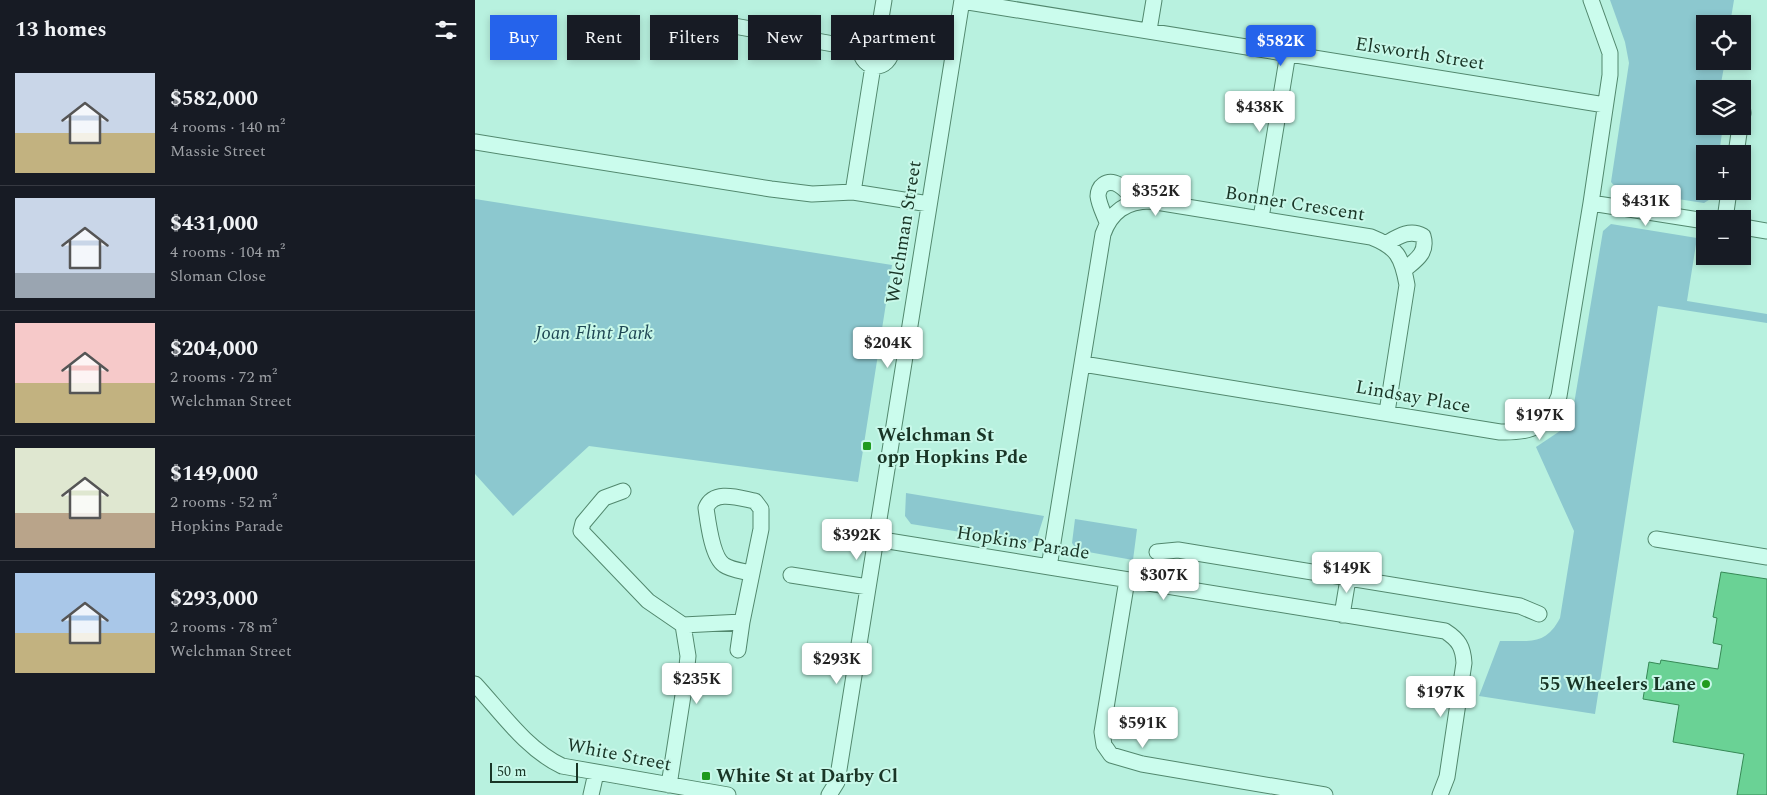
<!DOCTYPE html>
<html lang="en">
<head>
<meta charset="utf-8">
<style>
  :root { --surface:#171b24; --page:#20242c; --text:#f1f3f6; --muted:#9ea1a6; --line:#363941; --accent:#2563eb }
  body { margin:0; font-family:Spectral,serif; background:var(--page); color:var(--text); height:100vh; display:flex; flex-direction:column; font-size:19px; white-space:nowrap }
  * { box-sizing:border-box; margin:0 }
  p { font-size:16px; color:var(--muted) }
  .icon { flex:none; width:28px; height:28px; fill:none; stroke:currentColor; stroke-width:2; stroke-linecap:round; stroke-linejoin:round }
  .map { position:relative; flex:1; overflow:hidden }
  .details { display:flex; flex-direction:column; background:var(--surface); width:475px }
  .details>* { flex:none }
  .banner { position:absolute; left:15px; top:15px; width:475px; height:45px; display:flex; gap:10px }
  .fabs { position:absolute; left:1221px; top:15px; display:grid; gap:10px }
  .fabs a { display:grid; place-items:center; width:55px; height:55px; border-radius:0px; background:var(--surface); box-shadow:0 2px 8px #0003; font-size:25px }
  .scale { position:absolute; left:15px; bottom:12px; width:88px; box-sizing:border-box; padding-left:5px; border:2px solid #193526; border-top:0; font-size:14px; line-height:18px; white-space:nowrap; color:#193526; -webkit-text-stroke:4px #c8f8e9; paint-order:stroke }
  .price { position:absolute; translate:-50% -42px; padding:0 11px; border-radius:5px; background:#fff; color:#222; font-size:16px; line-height:32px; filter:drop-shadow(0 1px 2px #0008) }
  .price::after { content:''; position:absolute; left:50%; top:30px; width:15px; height:11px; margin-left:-8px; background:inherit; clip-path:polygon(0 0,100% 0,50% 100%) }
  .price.current { background:var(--accent); color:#fff }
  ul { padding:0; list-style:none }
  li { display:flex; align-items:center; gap:15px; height:125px; padding:0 15px }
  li+li { border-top:1px solid var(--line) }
  li span { display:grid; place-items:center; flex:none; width:140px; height:100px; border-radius:0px; color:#555 }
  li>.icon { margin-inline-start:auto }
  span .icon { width:60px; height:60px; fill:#fffc; stroke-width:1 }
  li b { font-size:21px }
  h2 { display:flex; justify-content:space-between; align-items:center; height:60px; padding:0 15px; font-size:21px }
  .chip { padding:0 18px; border-radius:0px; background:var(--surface); box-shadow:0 2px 8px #0003; font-size:18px; line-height:45px }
  .chip.current { background:var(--accent); color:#fff }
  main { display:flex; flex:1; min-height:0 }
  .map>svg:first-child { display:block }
</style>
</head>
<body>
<main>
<section class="details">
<h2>13 homes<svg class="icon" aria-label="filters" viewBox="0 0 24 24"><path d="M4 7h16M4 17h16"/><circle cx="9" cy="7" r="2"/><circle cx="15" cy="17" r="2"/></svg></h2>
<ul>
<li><span style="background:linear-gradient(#c9d6e8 60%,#c2b280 0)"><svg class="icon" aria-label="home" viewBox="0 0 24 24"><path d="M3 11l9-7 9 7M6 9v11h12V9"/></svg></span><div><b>$582,000</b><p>4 rooms · 140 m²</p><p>Massie Street</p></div></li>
<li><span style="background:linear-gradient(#c9d6e8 75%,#9aa5b1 0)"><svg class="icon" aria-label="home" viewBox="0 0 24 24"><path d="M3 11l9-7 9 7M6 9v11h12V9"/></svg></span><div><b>$431,000</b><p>4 rooms · 104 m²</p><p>Sloman Close</p></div></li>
<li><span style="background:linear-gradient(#f6c9c9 60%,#c2b280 0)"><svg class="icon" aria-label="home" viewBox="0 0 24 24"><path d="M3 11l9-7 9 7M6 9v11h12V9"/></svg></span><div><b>$204,000</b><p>2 rooms · 72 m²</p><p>Welchman Street</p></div></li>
<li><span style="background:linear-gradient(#dfe7d0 65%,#b9a48a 0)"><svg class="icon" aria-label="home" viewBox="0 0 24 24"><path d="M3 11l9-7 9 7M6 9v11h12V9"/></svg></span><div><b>$149,000</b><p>2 rooms · 52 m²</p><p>Hopkins Parade</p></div></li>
<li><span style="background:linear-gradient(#a9c7e8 60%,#c2b280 0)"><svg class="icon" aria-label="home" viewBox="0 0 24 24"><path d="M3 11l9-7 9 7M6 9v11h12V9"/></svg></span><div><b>$293,000</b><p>2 rooms · 78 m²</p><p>Welchman Street</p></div></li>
</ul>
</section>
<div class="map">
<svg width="1292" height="795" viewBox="0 0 1292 795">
  <rect width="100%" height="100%" fill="#b8f1df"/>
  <!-- green -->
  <path fill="#8cc8cf" d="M1135 0H1259L1255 24H1230V61H1250L1245 89H1230V126H1242L1247 133 1244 154H1230V191H1238L1237 198 1229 203 1143 190 1136 182 1154 63 1150 42Z
    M0 199 417 265 383 482 114 446 38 516 0 474Z
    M1136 224 1222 238 1212 301 1292 314V323L1183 306 1120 714 1004 696 1025 641C1053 640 1070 647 1085 618L1099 531 1061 447 1085 431 1098 410 1128 231Z
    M431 493 569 516 562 538 554 543 436 524 430 516Z
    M600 519 662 529 658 560 602 550 597 543Z"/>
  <!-- building -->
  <path fill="#6ad295" stroke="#368956" d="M1246 572 1292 579V795H1262L1269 754 1198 742 1204 705 1168 699 1174 662 1185 664 1186 660 1243 669 1247 645 1238 643 1242 618 1238 617Z"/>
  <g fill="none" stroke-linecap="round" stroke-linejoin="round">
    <defs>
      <path id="minor" d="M487 1 1130 105
        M248 24 386 49
        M674 30 679 0
        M403 36 409 0
        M386 51a15 15 0 1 1 30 0a15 15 0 1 1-30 0Z
        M398 66 378 192 454 204
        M1268 114V112
        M0 142 296 189 337 194 378 192
        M1261 154 1265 126
        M1116 203 1230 221
        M786 218 813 53
        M1250 219 1254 191
        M632 222C629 214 624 205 623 196 623 192 625 187 628 185 641 176 653 193 661 201
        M1268 227 1292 231
        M912 243C924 236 935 229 948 236 953 253 941 260 929 270
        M608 364 1025 432C1058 433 1072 427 1084 396L1116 203 1135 75V53L1116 0
        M148 491 129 498 108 523 106 531 173 601 208 625 267 622 286 529V509L280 501C264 498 239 489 231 508 233 522 237 557 249 565 256 570 268 571 276 573
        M401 539 970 631C984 640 988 647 989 663L972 777 965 795
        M1181 539 1292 557
        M682 552 703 550 1045 606 1064 614
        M574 567 628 234C636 212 651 201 675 201L896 237C922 247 927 257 932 285L912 412
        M316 575 393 587
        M652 580 627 732 629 745 636 755 667 764 850 795
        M867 615 873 579
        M263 650 267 622
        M0 684C26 712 51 749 87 766L253 795
        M194 785 211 676 213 656 208 625
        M116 795 121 773
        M354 795 362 782 487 0"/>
    </defs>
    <!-- minor casing -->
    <use href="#minor" stroke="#52886e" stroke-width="17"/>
    <!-- minor -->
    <use href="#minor" stroke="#cbfced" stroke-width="15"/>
  </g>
  <!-- markers -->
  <g fill="#209b1e" stroke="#c8f8e9" stroke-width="2">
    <rect x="387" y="441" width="10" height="10" rx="2.5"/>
    <circle cx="1231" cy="684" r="5"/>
    <rect x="226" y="771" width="10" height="10" rx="2.5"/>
  </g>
  <g text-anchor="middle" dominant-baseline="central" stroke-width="4" stroke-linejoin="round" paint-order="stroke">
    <!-- street labels -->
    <g font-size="19" fill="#193526" stroke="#c8f8e9">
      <text transform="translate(945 54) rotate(9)">Elsworth Street</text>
      <text transform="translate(820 204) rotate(9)">Bonner Crescent</text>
      <text transform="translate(429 232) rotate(-81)">Welchman Street</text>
      <text transform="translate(938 397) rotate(10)">Lindsay Place</text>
      <text transform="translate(548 543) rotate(9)">Hopkins Parade</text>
      <text transform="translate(144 755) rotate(11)">White Street</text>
    </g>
    <!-- park labels -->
    <g font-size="19" font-style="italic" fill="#1e4653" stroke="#c8f8e9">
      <text x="119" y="333">Joan Flint Park</text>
    </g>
    <!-- poi labels -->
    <g font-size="19" font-weight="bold" fill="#193526" stroke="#c8f8e9" text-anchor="start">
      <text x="402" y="435">Welchman St<tspan x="402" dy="22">opp Hopkins Pde</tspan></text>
      <text x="1221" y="684" text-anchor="end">55 Wheelers Lane</text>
      <text x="241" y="776">White St at Darby Cl</text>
    </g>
  </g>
</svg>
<div class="fabs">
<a><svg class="icon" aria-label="locate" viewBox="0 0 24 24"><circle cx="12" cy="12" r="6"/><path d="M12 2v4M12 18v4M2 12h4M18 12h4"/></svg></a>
<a><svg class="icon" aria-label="layers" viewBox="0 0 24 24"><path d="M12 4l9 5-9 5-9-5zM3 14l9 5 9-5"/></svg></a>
<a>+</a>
<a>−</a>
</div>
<div class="scale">50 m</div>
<b class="price current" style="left:806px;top:67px">$582K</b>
<b class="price" style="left:785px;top:133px">$438K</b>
<b class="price" style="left:681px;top:217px">$352K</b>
<b class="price" style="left:1171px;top:227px">$431K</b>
<b class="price" style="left:413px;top:369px">$204K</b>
<b class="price" style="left:1065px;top:441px">$197K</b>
<b class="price" style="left:382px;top:561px">$392K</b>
<b class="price" style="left:872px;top:594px">$149K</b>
<b class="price" style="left:689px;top:601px">$307K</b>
<b class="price" style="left:362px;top:685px">$293K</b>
<b class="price" style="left:222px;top:705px">$235K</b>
<b class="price" style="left:966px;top:718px">$197K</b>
<b class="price" style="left:668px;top:749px">$591K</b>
<div class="banner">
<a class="chip current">Buy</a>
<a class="chip">Rent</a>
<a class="chip">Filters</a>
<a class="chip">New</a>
<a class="chip">Apartment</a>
</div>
</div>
</main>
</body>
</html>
